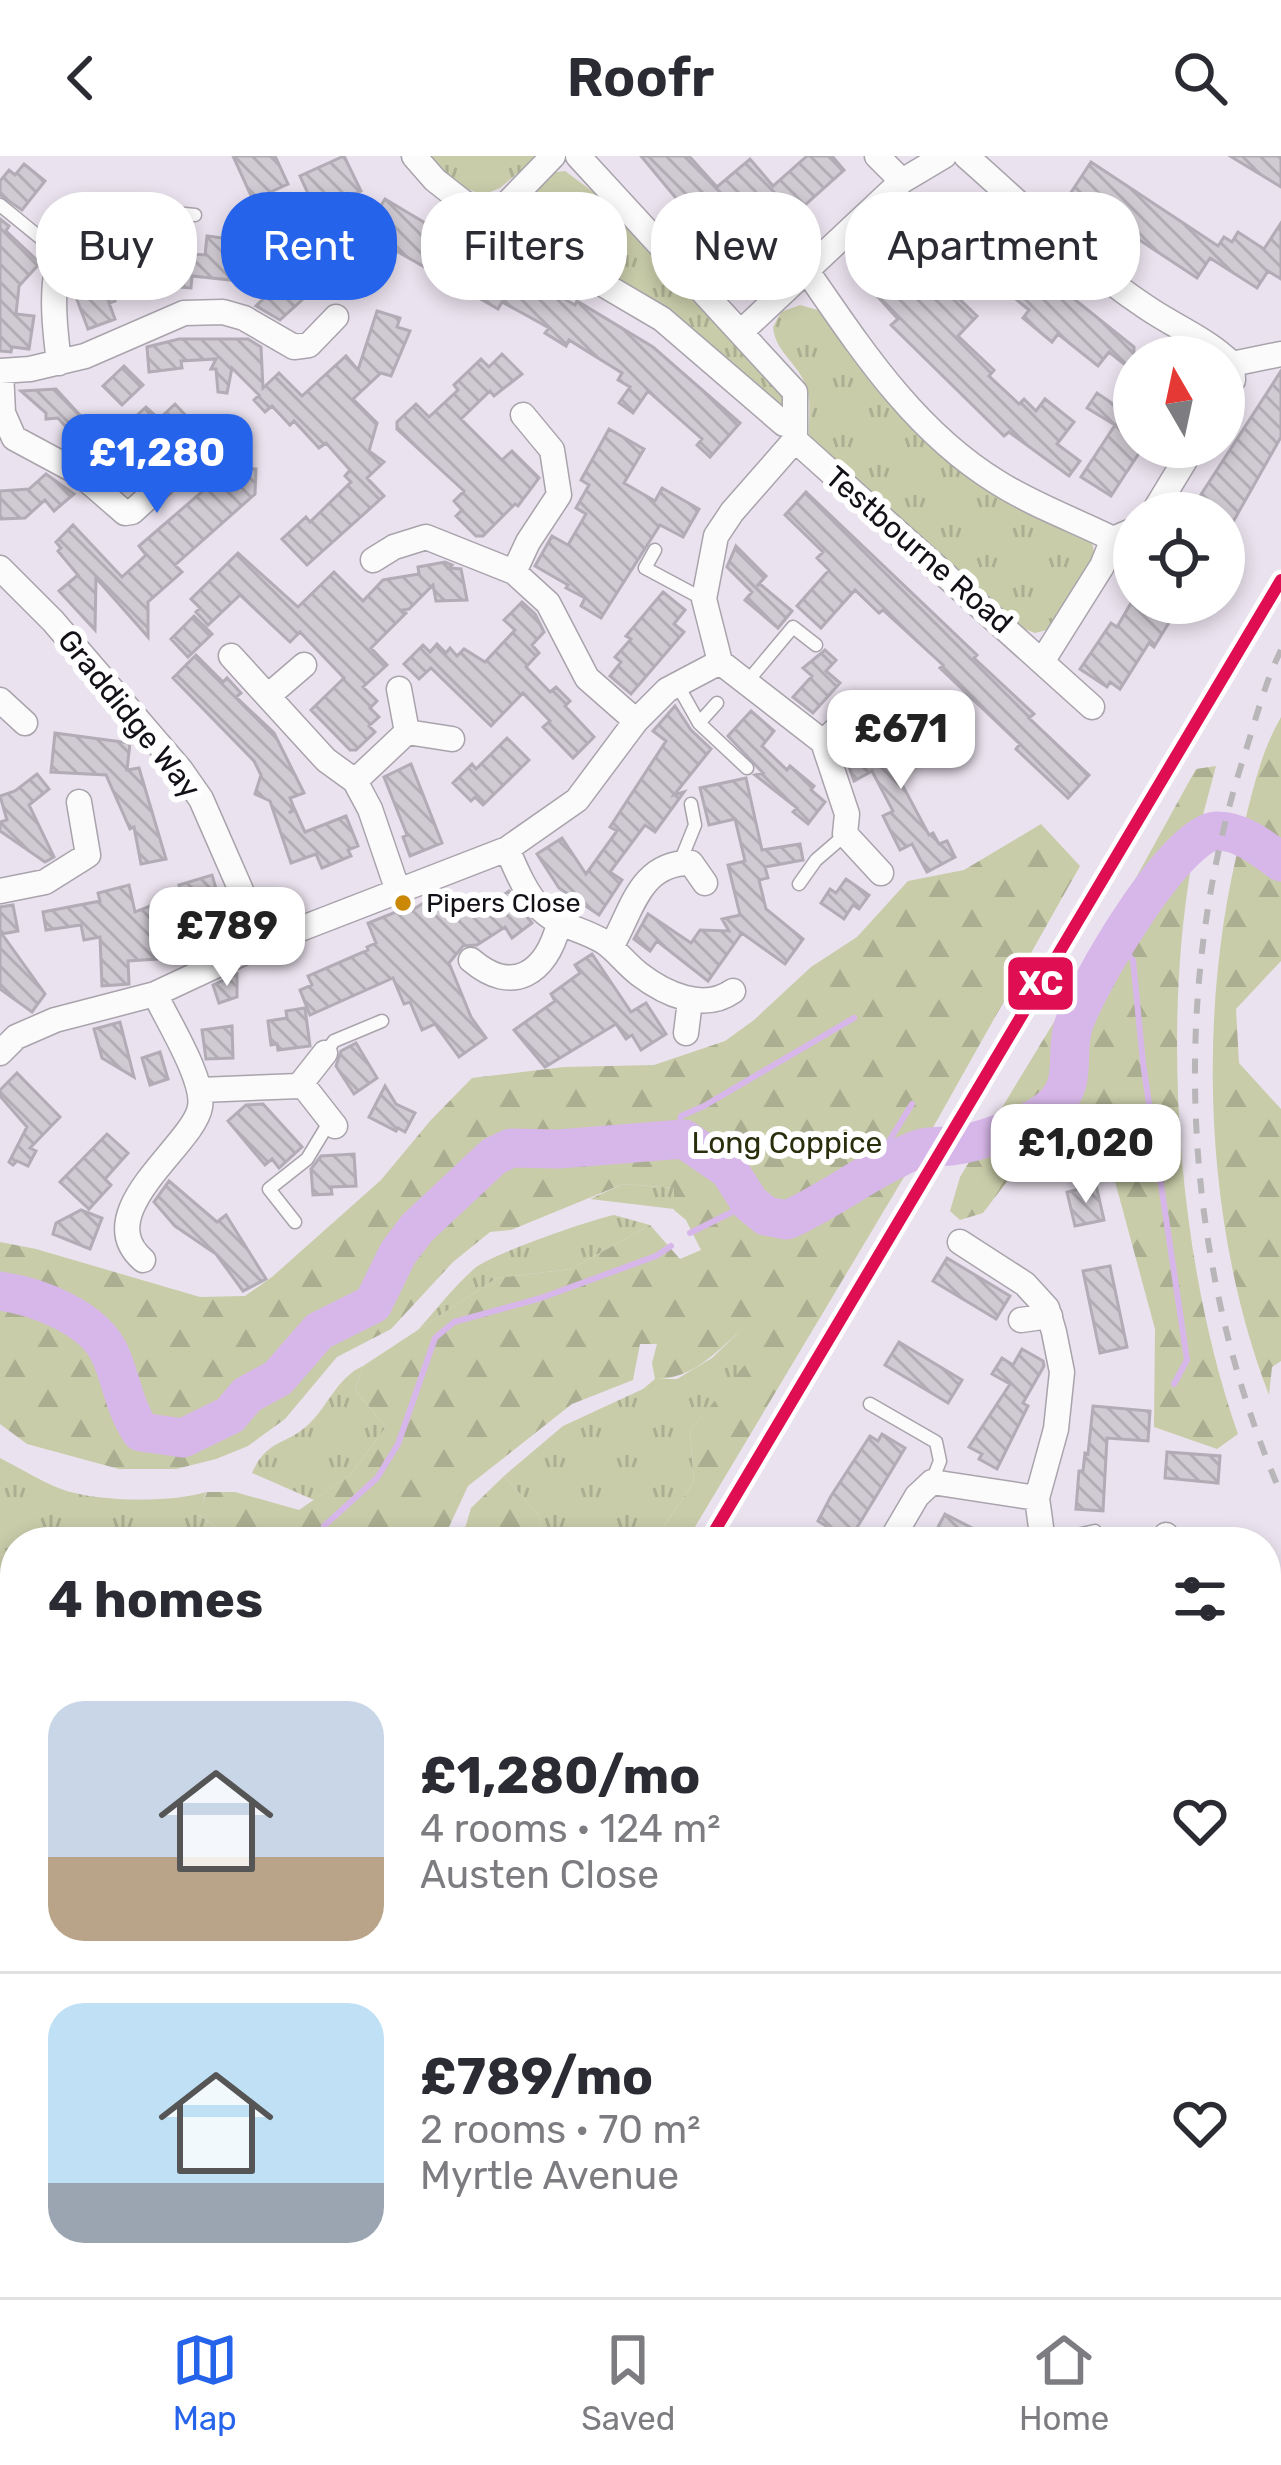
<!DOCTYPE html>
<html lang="en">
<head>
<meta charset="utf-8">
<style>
  :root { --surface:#fff; --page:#f2f2f3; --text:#2b2b33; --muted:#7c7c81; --line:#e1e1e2; --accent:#2563eb }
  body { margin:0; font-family:Rubik,sans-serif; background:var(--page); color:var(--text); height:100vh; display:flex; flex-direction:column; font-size:45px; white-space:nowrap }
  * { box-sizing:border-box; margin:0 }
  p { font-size:39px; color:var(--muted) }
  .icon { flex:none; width:66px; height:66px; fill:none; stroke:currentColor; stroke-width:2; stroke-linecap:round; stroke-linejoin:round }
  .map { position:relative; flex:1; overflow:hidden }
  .side { position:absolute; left:0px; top:1371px; width:1281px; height:771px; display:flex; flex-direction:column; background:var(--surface); border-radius:48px 48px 0 0; box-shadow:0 6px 18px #0003 }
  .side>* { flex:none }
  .top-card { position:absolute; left:36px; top:36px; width:1209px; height:108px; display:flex; gap:24px }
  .needle { width:78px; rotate:351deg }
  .buttons { position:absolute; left:1113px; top:180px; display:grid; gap:24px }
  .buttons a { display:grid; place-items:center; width:132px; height:132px; border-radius:50%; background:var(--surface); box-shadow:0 6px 18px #0003; font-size:60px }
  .price { position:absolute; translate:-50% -102px; padding:0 27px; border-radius:24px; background:#fff; color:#222; font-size:39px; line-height:78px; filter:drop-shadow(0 3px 6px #0008) }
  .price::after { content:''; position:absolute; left:50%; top:72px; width:36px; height:27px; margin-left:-18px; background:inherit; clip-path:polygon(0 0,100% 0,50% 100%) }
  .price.current { background:var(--accent); color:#fff }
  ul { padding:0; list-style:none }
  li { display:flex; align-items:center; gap:36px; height:300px; padding:0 48px }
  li+li { border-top:3px solid var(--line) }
  li span { display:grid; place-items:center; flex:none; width:336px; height:240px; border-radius:36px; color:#555 }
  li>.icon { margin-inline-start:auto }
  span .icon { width:144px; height:144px; fill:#fffc; stroke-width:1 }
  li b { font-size:51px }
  h2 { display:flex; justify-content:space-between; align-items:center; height:144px; padding:0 48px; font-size:51px }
  .pill { padding:0 42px; border-radius:48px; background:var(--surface); box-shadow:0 6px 18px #0003; font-size:42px; line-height:108px }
  .pill.current { background:var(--accent); color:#fff }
  header { display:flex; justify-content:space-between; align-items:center; height:156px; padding:0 48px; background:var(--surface); font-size:54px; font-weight:600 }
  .tab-bar { display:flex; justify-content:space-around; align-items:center; height:168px; border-top:3px solid var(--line); background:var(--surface); font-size:33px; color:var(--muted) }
  .tab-bar a { display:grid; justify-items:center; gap:6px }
  .tab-bar .current { color:var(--accent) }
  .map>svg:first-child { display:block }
</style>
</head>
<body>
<header><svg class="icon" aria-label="back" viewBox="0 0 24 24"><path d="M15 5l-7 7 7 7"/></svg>Roofr<svg class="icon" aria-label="search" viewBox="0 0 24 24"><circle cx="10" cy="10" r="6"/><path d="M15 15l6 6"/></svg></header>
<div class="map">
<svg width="1281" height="2141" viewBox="0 0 1281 2141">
  <defs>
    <pattern id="grass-tufts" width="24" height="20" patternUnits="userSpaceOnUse" patternTransform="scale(3)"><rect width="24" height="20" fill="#c9cca9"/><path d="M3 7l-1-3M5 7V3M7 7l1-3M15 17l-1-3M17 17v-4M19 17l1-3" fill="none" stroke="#acae91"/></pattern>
    <pattern id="forest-firs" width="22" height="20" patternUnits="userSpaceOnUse" patternTransform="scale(3)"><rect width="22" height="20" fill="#c9cca9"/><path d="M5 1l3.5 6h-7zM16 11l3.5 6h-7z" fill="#acae91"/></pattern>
    <pattern id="park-crowns" width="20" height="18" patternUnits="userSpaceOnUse" patternTransform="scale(3)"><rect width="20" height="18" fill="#c9cca9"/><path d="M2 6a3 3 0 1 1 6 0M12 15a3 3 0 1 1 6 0" fill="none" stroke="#acae91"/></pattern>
    <pattern id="building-back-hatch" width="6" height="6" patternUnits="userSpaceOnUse" patternTransform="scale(3)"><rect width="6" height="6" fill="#d0cad3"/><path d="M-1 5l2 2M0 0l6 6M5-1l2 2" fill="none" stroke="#b2acb4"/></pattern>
  </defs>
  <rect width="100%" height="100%" fill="#eae2ee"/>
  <!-- grass -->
  <path fill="url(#grass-tufts)" d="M426 0H538L500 32 483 39 457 29Z
    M565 15 596 38 685 137 778 227 786 254 691 173 532 73 525 54 526 41 549 17Z
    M800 149 825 156 874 225 1091 382 1095 400 1051 473 1035 477 1017 470 809 279C808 262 812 246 806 230 798 207 775 196 773 171L781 156Z
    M623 1028 675 1032 674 1053 590 1043Z
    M614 1059 650 1069 571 1113 497 1122 418 1174C436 1154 454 1130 475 1112 492 1098 590 1064 614 1059Z
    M741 1174 750 1204 690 1274 694 1326 653 1386H543L539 1359 504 1320 563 1270 643 1233 655 1223H677L712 1202Z
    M363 1210 355 1234 386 1271 350 1319 314 1344 252 1317C267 1282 287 1290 310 1267 329 1248 338 1221 363 1210Z
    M0 1302C20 1312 40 1325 61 1333 95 1346 172 1347 206 1336L199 1359 224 1377 256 1379 258 1386H15V1401L0 1398Z
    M0 1472 15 1481V1622L0 1633Z
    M15 1647V1773L0 1777V1660Z
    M15 1868V1946L5 1919V1874Z"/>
  <!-- forest -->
  <path fill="url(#forest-firs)" d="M1281 561V805L1236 853 1239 907 1281 953V1205L1272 1211 1269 1239C1203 1068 1196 850 1243 673 1253 633 1261 596 1281 561Z
    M1216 610C1207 645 1196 681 1190 717 1162 890 1180 1113 1238 1278L1217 1293 1154 1271 1155 1173 1113 1018 1096 996 1057 991 1031 994 983 1057 960 1064 950 1055 960 1021 1080 823 1196 613Z
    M1041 668 1080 710 922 991 686 1386H653L694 1326 690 1274 749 1204 740 1175C714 1198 692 1223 655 1223L652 1207 657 1188H640L633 1224 572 1248 468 1330 442 1386H258L256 1379 224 1377 198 1358 207 1336H235L299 1354 350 1319 386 1271 355 1234 363 1210 497 1122 571 1113 650 1069 680 1103 701 1094 686 1064 674 1054V1032L623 1028 511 1074 490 1076 453 1106 391 1173 337 1201 285 1263 248 1290 216 1303 176 1313H119L27 1288 0 1268V1086L36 1093 200 1141 245 1140 272 1121 381 1024 430 965 472 922 564 911 654 909 725 885 754 864 811 811 857 781 908 725 964 714Z
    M504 1320 539 1359 543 1386H461L471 1352Z
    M0 1398 15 1401V1481L0 1472Z
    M15 1773V1868L5 1875V1919L15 1946V2047L5 2049 0 2044V1777Z
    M16 2127H227L219 2141H0V2132Z"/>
  <!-- park -->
  <path fill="url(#park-crowns)" d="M1266 1788 1281 1794V1891L1266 1884Z
    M15 2068 16 2127 0 2132V2069Z"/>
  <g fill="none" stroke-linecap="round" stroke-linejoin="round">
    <!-- stream -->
    <path stroke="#d7b7e9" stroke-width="6" d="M1116 787 1133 804 1143 907 1187 1204 1174 1228
      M677 984 681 960 704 950 854 862
      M889 1007 886 990 912 948
      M690 1077 750 1047
      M324 1370 377 1322 398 1288 435 1182 454 1166 541 1142 656 1100 671 1090
      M303 1386 307 1383
      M0 1994 15 2026
      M58 2127 59 2135"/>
    <!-- river -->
    <path stroke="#d7b7e9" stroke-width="39" d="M0 1135C37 1140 94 1162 110 1198 122 1225 124 1251 141 1276L183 1282 230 1259 247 1239 278 1222 319 1175 373 1148 398 1097 417 1072 494 1000 511 992 558 993 684 983 729 1014 750 1047 766 1060 787 1064C832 1044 871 1012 916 994 928 989 940 991 952 990 977 987 1027 970 1047 955 1080 930 1064 902 1073 871 1085 831 1175 678 1216 675 1240 674 1262 692 1281 706"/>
  </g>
  <!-- building -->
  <path fill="url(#building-back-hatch)" stroke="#b1acb5" stroke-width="3" d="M233 0H275L288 28 253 44Z
    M344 0 361 35 316 55 300 20Z
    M641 0H689L717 31 750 3 773 30 807 0H832L844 14 738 109 721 90 724 87 685 43 680 47Z
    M1230 0H1281V31L1263 20Z
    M1091 6 1218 90 1224 81 1232 86 1238 76 1264 93 1281 67V123L1268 115 1257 132 1210 102 1197 122 1070 38Z
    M24 8 45 25 22 54 0 39V25L9 14 15 19Z
    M949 38 989 82 993 78 1134 191V216L1109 196 1098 210 1058 178 1052 186 1023 162 1029 154 971 106 948 132 977 160 958 180 994 214 989 220 1019 248 1024 243 1036 255 1045 243 1074 266 1057 288 1080 305 1069 320 1009 276 1004 280 891 169 898 163 859 120Z
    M385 43 474 96 476 93 575 149 577 145 653 191 740 267 710 301 697 289 702 283 648 235 633 257 619 247 630 231 618 224 622 217 569 184 566 190 545 177 549 172 524 158 502 146 498 153 386 89 388 85 367 72Z
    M0 63 9 70 6 75 40 107 19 130 16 158 34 160 29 193 12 191 11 196 0 195Z
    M118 68 139 70 136 99 179 102V97L205 99 207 80 245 85 240 125 192 120 191 132 151 129 112 138 115 145 109 147 115 163 88 173 76 141 93 135 89 125 102 120 106 70Z
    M299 108 319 126 302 144 280 164 256 150Z
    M377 155 400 162 397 171 410 175 391 220 381 217 353 243 377 267 369 295 384 306 367 322 384 340 307 409 282 383 306 361 310 366 351 326 345 320 350 314 326 287 319 292 294 265 290 269 272 250 265 256 254 244 259 239 232 212 227 237 218 236 216 213H211L216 203 181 205 182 212 149 216 147 191 179 183H248L261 191 263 232 279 217 302 240 346 200 358 214Z
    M502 198 522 218 494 240 490 235 461 263 502 304 512 295 539 322 518 350 515 348 483 380H476L456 360 462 354 454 345 464 335 397 273V266L416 248 429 261 458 234 454 229 481 203 489 211Z
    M124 210 143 229 122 249 103 230Z
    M1281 215V281L1224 382V357H1189Z
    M56 233 80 259 66 271 58 262 46 263V257L21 235Z
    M1134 236V291H1143L1111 340 1081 321 1115 269 1087 252 1097 237 1122 254Z
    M175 248 189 263 192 261 201 270 206 265 232 294 212 312 256 313 255 338 175 409 182 416 148 446V481L96 422 95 474 59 435 78 419 58 395 61 392 56 386 73 369 122 421 146 399 139 390 211 328 161 274 110 322 89 304 146 251 159 263Z
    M609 273 644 293 624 327 655 345 662 332 699 353 683 381 660 369 601 462 581 450 585 442 566 432 568 429 535 410 552 380 568 389 586 358 576 352 589 329 581 324Z
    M46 318 74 338 54 355 45 344 25 362 0 363V335L29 333Z
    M806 336 977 499 974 502 1034 558 1029 562 1089 619 1068 642 1016 593 1020 588 940 512 943 509 883 454 879 457 855 434 821 472 797 450 829 414 817 402 823 396 785 359Z
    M736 390 766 420 757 430 760 428 792 455 778 472 745 444 752 436 727 411Z
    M238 397 298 451 334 416 363 445 383 424 419 418 418 411 445 406 452 409 449 412 461 413 467 444 436 445 433 429 409 453 403 454 406 457 371 492 387 509 363 531 377 545 370 552 379 561 369 570 375 576 356 594H350L311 554 344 522 300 476 290 486 240 439 208 469 196 456 200 452 191 443Z
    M663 436 685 454 674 468 684 476 631 538 610 520 621 506 615 501 631 483 626 480Z
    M522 446 535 458 544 476 532 489 539 497 526 511 550 536 556 531 570 545 565 550 594 581 573 602 543 571 550 565 523 537 491 570 431 512 419 523 404 508 423 489 430 496 437 488 446 497 450 492 457 500 464 493 485 506 515 474 504 464Z
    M1131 447H1181L1154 491 1149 487 1120 533 1110 526 1107 531 1080 513 1111 467 1117 471Z
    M194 460 212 478 188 501 171 483Z
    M825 494 836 504 826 515 840 527 813 557 793 541 812 520 803 512Z
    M196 499 223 526 227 522 241 537 236 541 274 577 304 637 290 642 294 652 289 657 295 654 305 676 346 660 358 690 348 694 351 700 322 712 316 698 291 707 270 645 255 638 261 619 254 605 173 522Z
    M675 550 691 574 711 593 674 639 684 636 655 676 645 669 610 716 622 724 599 759 559 732 537 698 562 682 586 718 617 675 610 671 666 585 653 575Z
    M751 555 774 575 762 590 787 614 790 610 814 630 811 634 825 646 808 668 793 656 797 652 755 619 763 617 728 580Z
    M55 577 130 587 127 614 139 612 166 703 141 708 134 671 130 673 106 619 51 616Z
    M900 577H905L913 591 934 580 942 596 897 619 929 679 933 677 939 688 947 685 955 701 927 716 912 688 900 694 883 660 893 655 872 615 854 625 845 599 885 579 888 583Z
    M507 582 529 604 483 649 475 641 471 645 453 627 472 608 476 613Z
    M411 608 442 687 410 700 403 681 407 679 384 621Z
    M37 618 49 633 29 649 54 701 45 706 0 675V666L7 664 0 640 15 635Z
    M746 622 762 694 800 688 803 704 765 711 768 722 759 724 766 753 803 783 785 808 742 777 708 825 657 785 650 795 634 783 648 758 691 787 700 774 729 775 722 763 740 759 728 709 745 705 735 663 709 669 700 632Z
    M212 719 222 753 170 773 172 777 156 783 157 803 128 805 129 828 102 830 100 781 84 784 81 769 46 774 43 756 100 745 98 737 129 729 135 756 182 738 179 729Z
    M846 723 869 739 859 753 853 749 844 763 821 747 830 733 836 737Z
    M509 735 532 767 512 782 505 771 477 789 463 790 449 807 471 861 486 882 459 901 435 868 422 874 410 846 404 848 393 822 310 859 300 834 312 829 308 820 368 794 367 791 376 787 368 767 406 752 408 757 434 740 450 763 484 741 489 749Z
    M13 749 18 775 2 778 45 838 32 856 0 833V751Z
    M228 760 233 777 216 783 211 764Z
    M592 798 631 856 646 847 666 878 641 894 632 879 626 883 616 868 545 911 514 874 555 845 551 838 580 817 575 809Z
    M237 818V841L219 847 213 829Z
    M305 852 310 890 278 894 277 888 271 889 268 865 287 862 286 855Z
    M120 866 134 921 102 902 94 873Z
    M232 870 233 902 206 903 202 874Z
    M356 887 377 922 354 938 336 910 341 895Z
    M160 896 168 923 150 929 142 902Z
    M17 917 60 961 30 992 36 995 28 1010 17 1005 13 1009 9 1006 27 971 0 940V934Z
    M385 930 396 948 415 957 405 976 398 972 396 975 369 961Z
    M263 948 302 991 279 1012 272 1003 265 1009 228 965 246 949Z
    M107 978 128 997 105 1023 111 1029 89 1053 60 1026Z
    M354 998 356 1030 331 1031 332 1038 313 1039 311 1013 321 1000Z
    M169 1025 217 1066 226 1059 266 1123 243 1135 216 1098 175 1070 154 1046Z
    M1096 1029 1104 1064 1075 1070 1067 1036Z
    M81 1054 102 1062 90 1093 53 1078 56 1067Z
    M947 1102 1010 1140 996 1163 933 1125Z
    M1110 1110 1127 1191 1100 1197 1083 1115Z
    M899 1186 962 1224 948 1247 885 1209Z
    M1022 1193 1043 1205 1044 1210 1023 1247 1028 1250 997 1313 979 1303 982 1298 969 1291 1010 1228 992 1218 1002 1202 1013 1209Z
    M1093 1250 1150 1255 1148 1285 1107 1282 1103 1355 1076 1353 1079 1315H1083L1085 1297 1088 1298Z
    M882 1278 905 1292 872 1347 848 1386H817L826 1370 818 1365 831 1340 870 1280 878 1285Z
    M1167 1296 1220 1300 1218 1327 1165 1322Z
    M945 1358 972 1372 965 1386H930Z"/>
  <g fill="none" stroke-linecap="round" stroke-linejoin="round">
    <defs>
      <path id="service" d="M0 49 59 97
        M77 64 144 54 195 59
        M655 394 645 412 703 443
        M747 526 793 471 816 489
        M677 528 699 567 747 612
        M699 567 717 547
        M680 706 695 669 691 648
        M799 728 816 704 845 679
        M325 897 334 885 382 865
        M295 1066 269 1033 307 1003 330 965
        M870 1248 936 1286 940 1305 932 1325
        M1045 1386 1095 1375"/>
      <path id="minor" d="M414 0 435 24 463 46 662 163 784 268
        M578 0 795 236V284L732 356 716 380 704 443 720 506 823 586 847 658 845 678 881 717
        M877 0 902 25
        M966 0C1024 51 1081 108 1146 151 1175 171 1207 183 1232 208L1233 224 1224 239
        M491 64 553 0
        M807 115C861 193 914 275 997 326 1033 349 1075 364 1113 383L1134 374
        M742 175 902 25 944 0
        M59 207C52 148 47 103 84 53
        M1232 208 1281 198
        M0 215 30 213 85 200 184 157 223 156 244 162 294 191 309 189 336 161
        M1 215 3 257 14 282 79 317 125 357 132 356 168 323
        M795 284 1092 551
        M1153 357 1193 291
        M373 404 394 391 426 381 514 416 548 447 587 522 636 565
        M0 412 53 465 180 613 201 643 264 787
        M514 416 528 386 559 339 552 294 523 259
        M231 500 326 604 355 625 370 653 398 735
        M1043 504 1102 410 1113 383
        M399 533 407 576
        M268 540 304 509
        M0 544 25 567
        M823 586 856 555 871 549 902 561
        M355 625 407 576 452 583
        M507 693C516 713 524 734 539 751 557 771 582 772 604 786 617 795 626 808 639 818 665 838 704 856 733 835
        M0 735 45 726 88 699 79 646
        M611 791C632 756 639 706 691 707L705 727
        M471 804C513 840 546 817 559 768
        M686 877 690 845
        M0 897 16 881 55 864 155 838 264 787 507 693 577 644 636 565 667 534 720 506
        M299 930 325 897
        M200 934 299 930 306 933 335 970
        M960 1086 1025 1128 1047 1152 1054 1176 1062 1216 1056 1273 1037 1342 1043 1386
        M143 1104C88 1056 194 989 200 951 205 924 167 864 155 838
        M1021 1164 1050 1160
        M1166 1379V1386
        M890 1386 917 1340 932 1326 1037 1342
        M1266 1624 1281 1637
        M1266 1775 1281 1783
        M1266 1900 1281 1906
        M1274 2071 1280 2141
        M572 2127V2141
        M404 2141 416 2127
        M754 2141 763 2127
        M1127 2141V2127"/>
    </defs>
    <!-- service casing -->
    <use href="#service" stroke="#a9a3ac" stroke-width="15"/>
    <!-- minor casing -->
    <use href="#minor" stroke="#a9a3ac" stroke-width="27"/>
    <!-- service -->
    <use href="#service" stroke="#fcfbfc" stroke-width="12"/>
    <!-- minor -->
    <use href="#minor" stroke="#fcfbfc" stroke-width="24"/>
    <!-- rail -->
    <path stroke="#b8b6b9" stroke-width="6" stroke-dasharray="15 15" stroke-linecap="butt" d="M1281 494C1265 526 1256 563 1245 597 1167 838 1181 1105 1281 1338
      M1223 521 1281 438"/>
    <defs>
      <path id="rail-1" d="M708 1386 1281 424"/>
    </defs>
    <!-- rail-1 casing -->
    <use href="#rail-1" stroke="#fff" stroke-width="21"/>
    <!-- rail-1 -->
    <use href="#rail-1" stroke="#df0d52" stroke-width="12"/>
  </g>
  <!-- markers -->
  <circle fill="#ca8805" stroke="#fff" stroke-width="4.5" cx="403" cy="747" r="10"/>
  <g text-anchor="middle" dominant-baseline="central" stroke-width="12" stroke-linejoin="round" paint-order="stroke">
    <!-- bus labels -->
    <g font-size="27" fill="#141017" stroke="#fff" text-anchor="start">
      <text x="426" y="747">Pipers Close</text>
    </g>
    <!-- street labels -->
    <g font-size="30" fill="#141017" stroke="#fff">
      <text transform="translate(919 394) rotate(41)">Testbourne Road</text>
      <text transform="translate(129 558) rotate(51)">Graddidge Way</text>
    </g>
    <!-- park labels -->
    <g font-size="30" fill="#292e0c" stroke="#fff">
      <text x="787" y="987">Long Coppice</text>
    </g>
  </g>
  <rect stroke="#fff" stroke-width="4.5" x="1006" y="799" width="69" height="57" rx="12" fill="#df0d52"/>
  <g font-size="33" text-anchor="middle" font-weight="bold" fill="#fff">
    <text x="1041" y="839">XC</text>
  </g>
</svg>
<div class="buttons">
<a><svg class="needle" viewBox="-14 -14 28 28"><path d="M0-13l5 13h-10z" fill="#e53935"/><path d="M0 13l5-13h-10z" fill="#7c7c81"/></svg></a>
<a><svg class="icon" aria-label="locate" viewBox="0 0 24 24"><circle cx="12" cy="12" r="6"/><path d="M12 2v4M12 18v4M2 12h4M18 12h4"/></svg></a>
</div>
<b class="price current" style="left:157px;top:360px">£1,280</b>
<b class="price" style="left:901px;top:636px">£671</b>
<b class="price" style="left:227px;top:833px">£789</b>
<b class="price" style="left:1086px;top:1050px">£1,020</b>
<div class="top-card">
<a class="pill">Buy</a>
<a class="pill current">Rent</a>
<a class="pill">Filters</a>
<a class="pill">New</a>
<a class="pill">Apartment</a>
</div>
<section class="side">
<h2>4 homes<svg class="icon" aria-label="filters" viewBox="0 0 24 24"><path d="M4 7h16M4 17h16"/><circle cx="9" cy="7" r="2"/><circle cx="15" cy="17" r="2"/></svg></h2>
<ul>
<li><span style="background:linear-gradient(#c9d6e8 65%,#b9a48a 0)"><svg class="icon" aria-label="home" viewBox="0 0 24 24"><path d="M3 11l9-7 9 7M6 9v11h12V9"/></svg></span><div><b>£1,280/mo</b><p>4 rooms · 124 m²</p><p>Austen Close</p></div><svg class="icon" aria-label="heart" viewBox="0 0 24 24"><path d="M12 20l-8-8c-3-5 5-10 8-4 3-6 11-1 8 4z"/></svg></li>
<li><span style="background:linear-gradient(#bfe0f5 75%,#9aa5b1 0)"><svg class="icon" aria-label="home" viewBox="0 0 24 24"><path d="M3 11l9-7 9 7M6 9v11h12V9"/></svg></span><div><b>£789/mo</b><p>2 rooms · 70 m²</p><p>Myrtle Avenue</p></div><svg class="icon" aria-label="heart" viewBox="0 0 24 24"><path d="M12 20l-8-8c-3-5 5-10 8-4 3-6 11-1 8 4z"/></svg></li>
</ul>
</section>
</div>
<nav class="tab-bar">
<a class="current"><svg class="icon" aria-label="map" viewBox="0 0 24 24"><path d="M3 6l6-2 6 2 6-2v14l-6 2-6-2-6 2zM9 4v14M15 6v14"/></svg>Map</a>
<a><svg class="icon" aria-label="saved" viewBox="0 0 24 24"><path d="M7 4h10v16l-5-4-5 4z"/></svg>Saved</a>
<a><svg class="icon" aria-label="home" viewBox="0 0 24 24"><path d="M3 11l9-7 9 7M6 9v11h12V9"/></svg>Home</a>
</nav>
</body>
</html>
